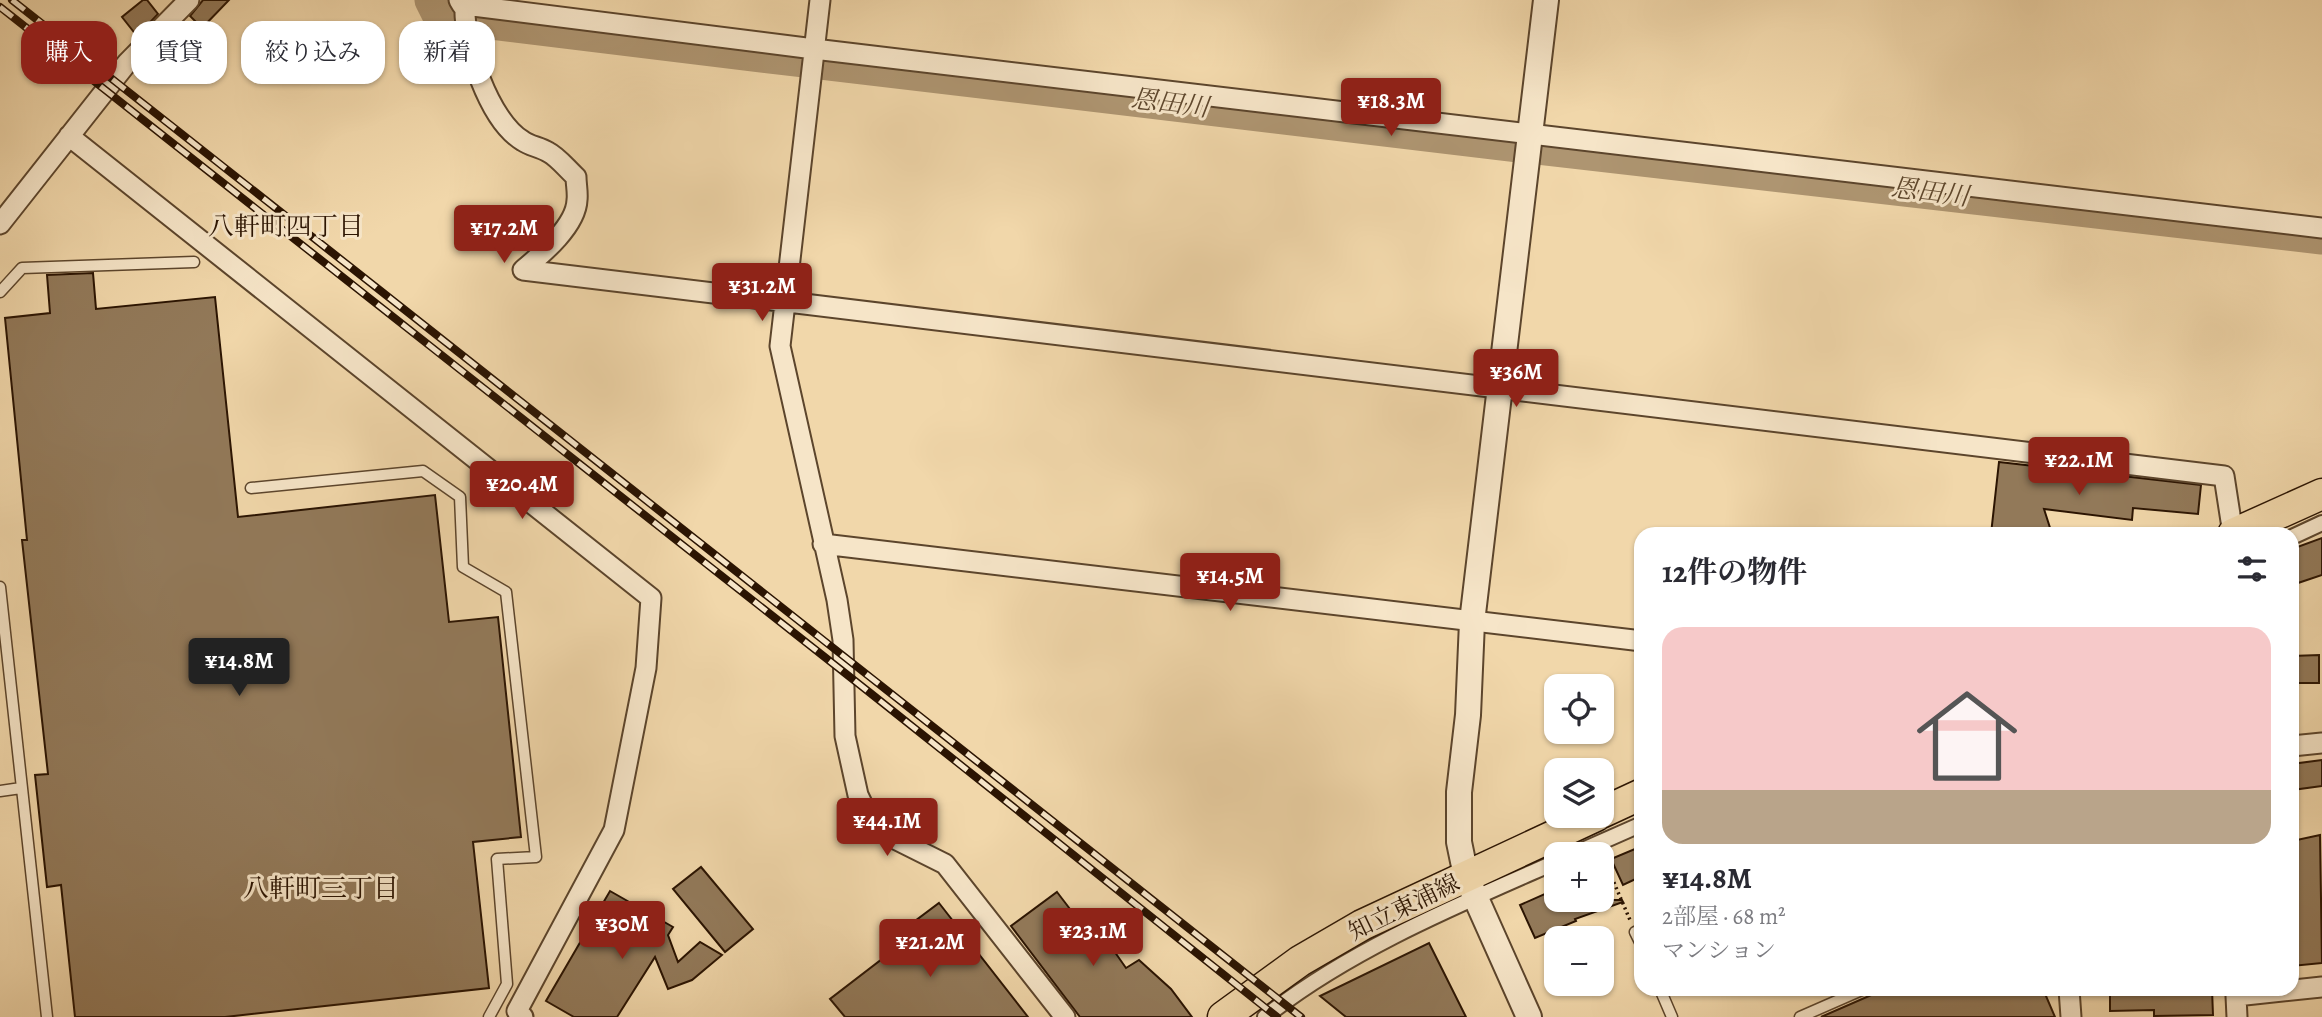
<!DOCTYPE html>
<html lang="ja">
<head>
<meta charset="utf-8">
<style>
  :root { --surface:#fff; --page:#f7f7f7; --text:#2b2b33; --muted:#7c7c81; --line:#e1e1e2; --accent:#8f2418 }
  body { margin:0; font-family:Alegreya,"Noto Serif JP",serif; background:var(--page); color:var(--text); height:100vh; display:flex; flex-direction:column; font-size:26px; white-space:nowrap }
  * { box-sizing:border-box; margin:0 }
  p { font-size:23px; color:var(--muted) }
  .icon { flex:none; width:38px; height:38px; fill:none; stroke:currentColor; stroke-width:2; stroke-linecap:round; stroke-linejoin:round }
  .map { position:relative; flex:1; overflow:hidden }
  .side { position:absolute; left:1634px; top:527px; width:665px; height:469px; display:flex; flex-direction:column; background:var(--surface); border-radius:21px; box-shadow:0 2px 5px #0004 }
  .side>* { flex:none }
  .guide { position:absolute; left:21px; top:21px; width:665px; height:63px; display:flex; gap:14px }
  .fabs { position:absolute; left:1544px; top:674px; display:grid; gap:14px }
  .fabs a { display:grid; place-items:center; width:70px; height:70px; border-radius:14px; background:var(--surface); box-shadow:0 2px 5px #0004; font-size:35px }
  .price { position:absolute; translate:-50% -60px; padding:0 16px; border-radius:7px; background:var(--accent); color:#fff; font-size:23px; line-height:46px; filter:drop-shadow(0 2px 4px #0008) }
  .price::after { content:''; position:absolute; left:50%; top:42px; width:21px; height:16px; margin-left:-10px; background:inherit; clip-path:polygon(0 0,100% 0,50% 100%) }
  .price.on { background:#222; color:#fff }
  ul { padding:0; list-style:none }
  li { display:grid; align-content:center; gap:14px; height:371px; padding:0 28px }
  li+li { border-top:2px solid var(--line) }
  li span { display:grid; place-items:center; height:217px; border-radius:21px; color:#555 }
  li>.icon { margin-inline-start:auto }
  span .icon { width:126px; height:126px; fill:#fffc; stroke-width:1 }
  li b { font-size:30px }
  h2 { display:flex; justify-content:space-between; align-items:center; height:84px; padding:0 28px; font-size:30px }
  .chip { padding:0 24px; border-radius:21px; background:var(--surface); box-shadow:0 2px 5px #0004; font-size:24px; line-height:63px }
  .chip.on { background:var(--accent); color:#fff }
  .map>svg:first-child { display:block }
</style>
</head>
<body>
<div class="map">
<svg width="2322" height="1017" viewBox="0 0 2322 1017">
  <rect width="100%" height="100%" fill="#f1d7aa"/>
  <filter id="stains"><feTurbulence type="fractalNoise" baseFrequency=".00286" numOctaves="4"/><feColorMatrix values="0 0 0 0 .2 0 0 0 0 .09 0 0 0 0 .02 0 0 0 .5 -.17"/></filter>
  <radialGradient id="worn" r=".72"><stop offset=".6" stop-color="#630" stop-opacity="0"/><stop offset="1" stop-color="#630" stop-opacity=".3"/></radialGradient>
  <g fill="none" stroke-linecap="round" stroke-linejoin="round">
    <!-- river -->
    <path stroke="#ae9571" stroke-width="35" d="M432 0 440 16 803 60
      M821 62 1519 145
      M1538 147 2322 237"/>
  </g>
  <!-- building -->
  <path fill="#927959" stroke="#2b1402" stroke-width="2" d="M143 0H147L158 14 137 36 122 17Z
    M203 0H229L202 28 190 16Z
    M93 273 96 309 215 297 238 517 435 495 449 622 498 617 521 837 473 842 489 988 225 1017H75L61 885 47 887 35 775 48 774 22 540H27L5 318 50 313 47 275Z
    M1999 462 2201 485 2198 514 2133 508 2132 520 2044 509 2052 534H1991Z
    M2322 538V575L2292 585V549Z
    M2319 655V683H2292V656Z
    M2322 760V786L2292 790V764Z
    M2320 835 2322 963 2292 966V841Z
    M1642 846V876L1623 885 1611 859Z
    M701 867 753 929 725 952 673 889Z
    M1556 889V900H1622L1623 902 1575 919 1576 921 1535 938 1520 905Z
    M610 891 673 927 668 935 678 962 700 942 722 955 692 980 668 989 655 957 617 1017H574L546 1001Z
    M1057 892 1089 934 1098 928 1126 968 1139 960 1171 989 1192 1017H1080L1011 926Z
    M939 903 1028 1017H845L830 999 921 929 915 921Z
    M1429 943 1466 1017H1346L1320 996Z
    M1885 989H2043L2055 1017H1821Z
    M2110 989H2212L2213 1015 2154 1016V1010L2110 1011Z"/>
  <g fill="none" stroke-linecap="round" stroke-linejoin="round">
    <defs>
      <path id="service" d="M0 292 22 268 194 262
        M251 488 423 471 460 497 463 567 506 592 536 857 497 859 507 984 489 1017
        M0 587 47 1017
        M0 791 21 788
        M1642 929 1635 932 1642 946
        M1660 989 1672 1017
        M1800 1017 1864 989"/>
      <path id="pedestrian" d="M2292 537 2322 523
        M1574 854 1642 824
        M1265 1017C1349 950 1458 905 1556 862"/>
      <path id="minor" d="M459 0 462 5H465C463 43 489 121 523 141 530 146 540 147 548 152 558 157 567 169 576 177 576 184 578 193 577 200 576 226 542 254 523 270L2224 476 2233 534
        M820 0 780 346 837 600 843 640 845 736 858 795 871 822 895 839 945 864 1065 1017
        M465 5 814 49 2322 228
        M69 136 651 598 646 668 614 830 517 1011 523 1017
        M0 224 127 63 189 0
        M823 544 1642 641
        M2292 746 2322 743
        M2069 989 2071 1017
        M2236 989V996L2322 987
        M2236 996 2237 1017"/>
      <path id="tertiary" d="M1529 1017 1466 876 1459 842V792L1468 715 1472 622 1546 0"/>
      <path id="primary" d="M2233 534 2322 494
        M1601 813 1642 794
        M1223 1017 1300 961 1362 925 1596 816"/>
    </defs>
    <!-- service casing -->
    <use href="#service" stroke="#5c452c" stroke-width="13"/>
    <!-- pedestrian casing -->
    <use href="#pedestrian" stroke="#5c452c" stroke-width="18"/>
    <!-- minor casing -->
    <use href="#minor" stroke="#5c452c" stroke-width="23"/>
    <!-- tertiary casing -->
    <use href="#tertiary" stroke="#5c452c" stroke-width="28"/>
    <!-- primary casing -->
    <use href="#primary" stroke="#2b1402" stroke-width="33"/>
    <!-- path -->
    <path stroke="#2b1402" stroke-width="3.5" stroke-dasharray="2 3.5" stroke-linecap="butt" d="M1603 857 1630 920"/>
    <!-- service -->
    <use href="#service" stroke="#f6e5c8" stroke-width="10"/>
    <!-- pedestrian -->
    <use href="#pedestrian" stroke="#f6e5c8" stroke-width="14"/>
    <!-- minor -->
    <use href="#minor" stroke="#f6e5c8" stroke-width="19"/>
    <!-- tertiary -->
    <use href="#tertiary" stroke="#f6e5c8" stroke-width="24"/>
    <!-- primary -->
    <use href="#primary" stroke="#f1d7aa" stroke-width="30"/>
    <defs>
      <path id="rail" d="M12 0 1301 1017
        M0 7 869 692 1277 1017"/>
    </defs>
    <!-- rail casing -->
    <use href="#rail" stroke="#2b1402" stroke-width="8"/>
    <!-- rail -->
    <use href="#rail" stroke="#f6e5c8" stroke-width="5" stroke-dasharray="16" stroke-linecap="butt"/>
  </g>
  <g text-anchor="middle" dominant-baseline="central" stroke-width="6" stroke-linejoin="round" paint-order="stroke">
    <!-- street labels -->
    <g font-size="24" fill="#2b1402" stroke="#f6e5c8">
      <text transform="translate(1404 907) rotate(-26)">知立東浦線</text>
    </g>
    <!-- water labels -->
    <g font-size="26" font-style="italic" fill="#5f482e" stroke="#f6e5c8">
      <text transform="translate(1170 103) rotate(7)">恩田川</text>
      <text transform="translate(1930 192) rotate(7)">恩田川</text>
    </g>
    <!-- neighbourhood labels -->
    <g font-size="26" fill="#2b1402" stroke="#f6e5c8">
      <text x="286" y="226">八軒町四丁目</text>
      <text x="321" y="888">八軒町三丁目</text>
    </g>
  </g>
  <rect width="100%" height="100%" filter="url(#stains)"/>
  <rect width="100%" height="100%" fill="url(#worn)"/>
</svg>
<div class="fabs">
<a><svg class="icon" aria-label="locate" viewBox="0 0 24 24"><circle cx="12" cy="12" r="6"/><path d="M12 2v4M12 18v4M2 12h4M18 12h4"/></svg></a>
<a><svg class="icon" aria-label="layers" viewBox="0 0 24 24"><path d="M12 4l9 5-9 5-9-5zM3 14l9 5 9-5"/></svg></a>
<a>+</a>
<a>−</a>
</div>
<b class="price" style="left:1391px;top:138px">¥18.3M</b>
<b class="price" style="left:504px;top:265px">¥17.2M</b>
<b class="price" style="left:762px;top:323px">¥31.2M</b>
<b class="price" style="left:1516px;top:409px">¥36M</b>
<b class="price" style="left:2079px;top:497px">¥22.1M</b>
<b class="price" style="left:522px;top:521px">¥20.4M</b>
<b class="price" style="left:1230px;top:613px">¥14.5M</b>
<b class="price on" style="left:239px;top:698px">¥14.8M</b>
<b class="price" style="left:887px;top:858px">¥44.1M</b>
<b class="price" style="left:622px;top:961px">¥30M</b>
<b class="price" style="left:1093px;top:968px">¥23.1M</b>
<b class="price" style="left:930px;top:979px">¥21.2M</b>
<div class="guide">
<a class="chip on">購入</a>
<a class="chip">賃貸</a>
<a class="chip">絞り込み</a>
<a class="chip">新着</a>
</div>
<section class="side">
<h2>12件の物件<svg class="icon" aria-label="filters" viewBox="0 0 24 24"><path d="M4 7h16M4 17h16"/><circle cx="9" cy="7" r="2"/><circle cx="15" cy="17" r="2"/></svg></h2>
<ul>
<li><span style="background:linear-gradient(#f6c9c9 75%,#b9a48a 0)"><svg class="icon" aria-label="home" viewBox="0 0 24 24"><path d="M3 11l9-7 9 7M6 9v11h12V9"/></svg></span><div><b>¥14.8M</b><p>2部屋 · 68 m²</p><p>マンション</p></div></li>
</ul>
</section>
</div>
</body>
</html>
